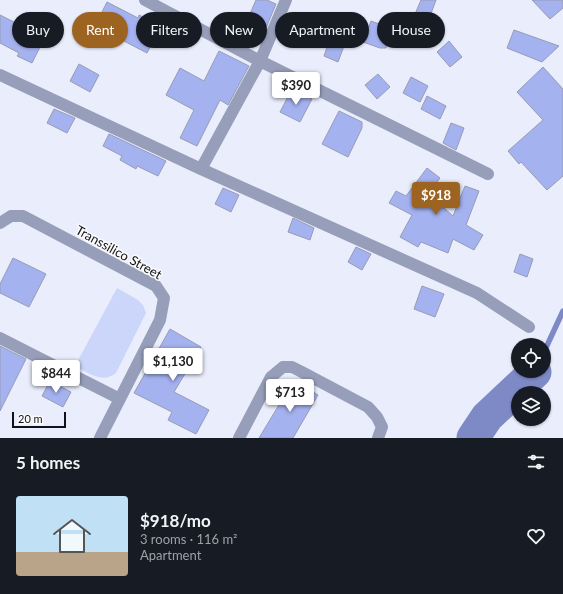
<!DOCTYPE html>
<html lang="en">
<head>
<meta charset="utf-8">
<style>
  :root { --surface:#171b24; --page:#20242c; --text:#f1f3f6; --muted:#9ea1a6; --accent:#9c6321 }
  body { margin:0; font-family:Lato,sans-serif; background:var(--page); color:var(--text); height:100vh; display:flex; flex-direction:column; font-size:15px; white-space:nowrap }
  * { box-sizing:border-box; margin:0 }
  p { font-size:13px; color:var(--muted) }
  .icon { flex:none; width:22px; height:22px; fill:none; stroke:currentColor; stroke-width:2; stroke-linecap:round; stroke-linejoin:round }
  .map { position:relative; height:438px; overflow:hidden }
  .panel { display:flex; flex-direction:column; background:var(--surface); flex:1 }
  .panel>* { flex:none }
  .guide { position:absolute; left:12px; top:12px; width:539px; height:36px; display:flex; gap:8px }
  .tools { position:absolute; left:511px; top:338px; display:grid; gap:8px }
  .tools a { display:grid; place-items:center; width:40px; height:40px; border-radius:50%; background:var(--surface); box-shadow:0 1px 3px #0004; font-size:20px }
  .scale { position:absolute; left:12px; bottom:10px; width:54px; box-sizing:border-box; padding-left:4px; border:2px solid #11131b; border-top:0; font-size:11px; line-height:14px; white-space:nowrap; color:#11131b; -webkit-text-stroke:3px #fbfbfb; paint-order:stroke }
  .price { position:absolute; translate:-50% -34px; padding:0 9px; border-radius:4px; background:#fff; color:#222; font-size:13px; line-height:26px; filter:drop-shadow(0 1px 2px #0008) }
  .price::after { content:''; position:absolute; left:50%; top:24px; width:12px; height:9px; margin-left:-6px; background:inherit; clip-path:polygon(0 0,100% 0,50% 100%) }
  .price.on { background:var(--accent); color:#fff }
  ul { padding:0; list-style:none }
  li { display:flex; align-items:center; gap:12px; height:100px; padding:0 16px }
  li span { display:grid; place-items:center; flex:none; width:112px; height:80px; border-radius:4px; color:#555 }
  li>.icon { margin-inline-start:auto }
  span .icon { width:48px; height:48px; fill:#fffc; stroke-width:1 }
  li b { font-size:17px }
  h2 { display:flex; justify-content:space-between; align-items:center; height:48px; padding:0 16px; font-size:17px }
  .pill { padding:0 14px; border-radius:18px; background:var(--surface); box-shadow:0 1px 3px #0004; font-size:14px; line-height:36px }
  .pill.on { background:var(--accent); color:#fff }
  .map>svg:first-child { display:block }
</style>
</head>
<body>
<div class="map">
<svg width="563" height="438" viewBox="0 0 563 438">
  <rect width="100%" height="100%" fill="#e9edfc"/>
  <!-- green -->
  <path fill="#ccd5fa" d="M117 288 138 300 143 305 146 313 116 373C102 384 89 373 75 366Z"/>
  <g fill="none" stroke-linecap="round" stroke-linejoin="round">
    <!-- stream -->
    <path stroke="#7e8ac6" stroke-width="5.5" d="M544 352 563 311
      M535 372V371"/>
    <!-- river -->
    <path stroke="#7e8ac6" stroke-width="33" d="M473 438 487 417 535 372"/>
  </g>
  <!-- building -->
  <path fill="#a5b2f0" stroke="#979cb4" d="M256 0H267L276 4 261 40 242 32Z
    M421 0H436L429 19 415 14Z
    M532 0H563V8L550 19Z
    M107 2 138 18 139 15 161 26 147 53 95 26Z
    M0 15 24 27 20 34 41 45 32 63 17 56 19 53 0 43Z
    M399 15 414 20 407 37 393 32Z
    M371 21 393 29 386 48H380L363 42Z
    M514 30 559 46 542 62 507 48Z
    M332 33 347 38 338 62 324 56Z
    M449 41 462 57 450 67 437 52Z
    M219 51 249 66 228 105 220 100 197 146 180 138 194 110 166 95 180 68 204 81Z
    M79 64 99 75 90 92 70 81Z
    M543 67 563 89V176L547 190 521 162 519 164 508 151 543 120 517 92Z
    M378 74 390 87 377 99 365 85Z
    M411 77 428 86 420 102 403 93Z
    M292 89 312 99 300 122 280 112Z
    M427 96 446 106 440 119 421 109Z
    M54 109 75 118 67 133 47 123Z
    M339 111 362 122V128L348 157 322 144Z
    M451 123 464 128 456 150 443 143Z
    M109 134 166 161 158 176 137 166 136 169 120 160 122 156 103 146Z
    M427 168 440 178 428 194 453 216 465 186 479 191 466 225 483 235 474 250 453 239 448 253 421 242 418 247 400 237 412 215 389 203 396 191 406 196Z
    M223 188 239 195 231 212 215 204Z
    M293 218 314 228 310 240 288 232Z
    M356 247 371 254 362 270 348 262Z
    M520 254 533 259 527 277 514 272Z
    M13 258 46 274 29 307 0 293V284Z
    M422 286 444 294 435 317 414 309Z
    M170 329 201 347 174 392 209 410 196 434 168 420 172 412 134 393Z
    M0 346 26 359 0 411Z
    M294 380 318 395 293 438H259Z
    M50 381 71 392 63 407 42 396Z"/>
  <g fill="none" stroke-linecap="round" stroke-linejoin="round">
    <!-- street -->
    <path stroke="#979eb9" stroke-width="12" d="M145 0 260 61 488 174
      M0 75 201 169 477 293 529 327
      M201 169 260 61 286 0
      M0 223 11 216H23L156 286 164 298 160 320 100 438
      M0 338 120 399
      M239 438 271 377 283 367H292L300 371 368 407 377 417 382 427 378 438"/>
  </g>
  <g text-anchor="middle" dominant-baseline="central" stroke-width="3" stroke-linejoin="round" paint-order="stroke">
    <!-- street labels -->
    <g font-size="13" fill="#11131b" stroke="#fbfbfb">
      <text transform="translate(119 252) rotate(29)">Transsilico Street</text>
    </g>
  </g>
</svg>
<div class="tools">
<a><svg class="icon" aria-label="locate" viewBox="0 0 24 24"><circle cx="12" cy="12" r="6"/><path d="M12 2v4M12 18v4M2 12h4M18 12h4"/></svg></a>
<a><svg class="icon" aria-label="layers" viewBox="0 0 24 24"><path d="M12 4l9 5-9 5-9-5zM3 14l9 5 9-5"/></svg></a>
</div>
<div class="scale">20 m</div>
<b class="price" style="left:296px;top:106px">$390</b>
<b class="price on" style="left:436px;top:216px">$918</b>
<b class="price" style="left:173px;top:382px">$1,130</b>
<b class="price" style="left:56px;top:394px">$844</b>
<b class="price" style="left:290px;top:413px">$713</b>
<div class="guide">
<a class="pill">Buy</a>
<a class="pill on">Rent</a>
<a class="pill">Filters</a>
<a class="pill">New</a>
<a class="pill">Apartment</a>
<a class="pill">House</a>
</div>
</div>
<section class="panel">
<h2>5 homes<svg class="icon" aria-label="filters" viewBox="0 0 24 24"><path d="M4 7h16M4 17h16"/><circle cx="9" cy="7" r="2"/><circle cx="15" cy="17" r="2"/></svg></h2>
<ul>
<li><span style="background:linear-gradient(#bfe0f5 70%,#b9a48a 0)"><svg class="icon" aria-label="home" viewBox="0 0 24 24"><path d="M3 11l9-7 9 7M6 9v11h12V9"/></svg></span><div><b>$918/mo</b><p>3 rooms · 116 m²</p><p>Apartment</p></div><svg class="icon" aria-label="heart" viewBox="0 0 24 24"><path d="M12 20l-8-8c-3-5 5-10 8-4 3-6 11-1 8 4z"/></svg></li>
</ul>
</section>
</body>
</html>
